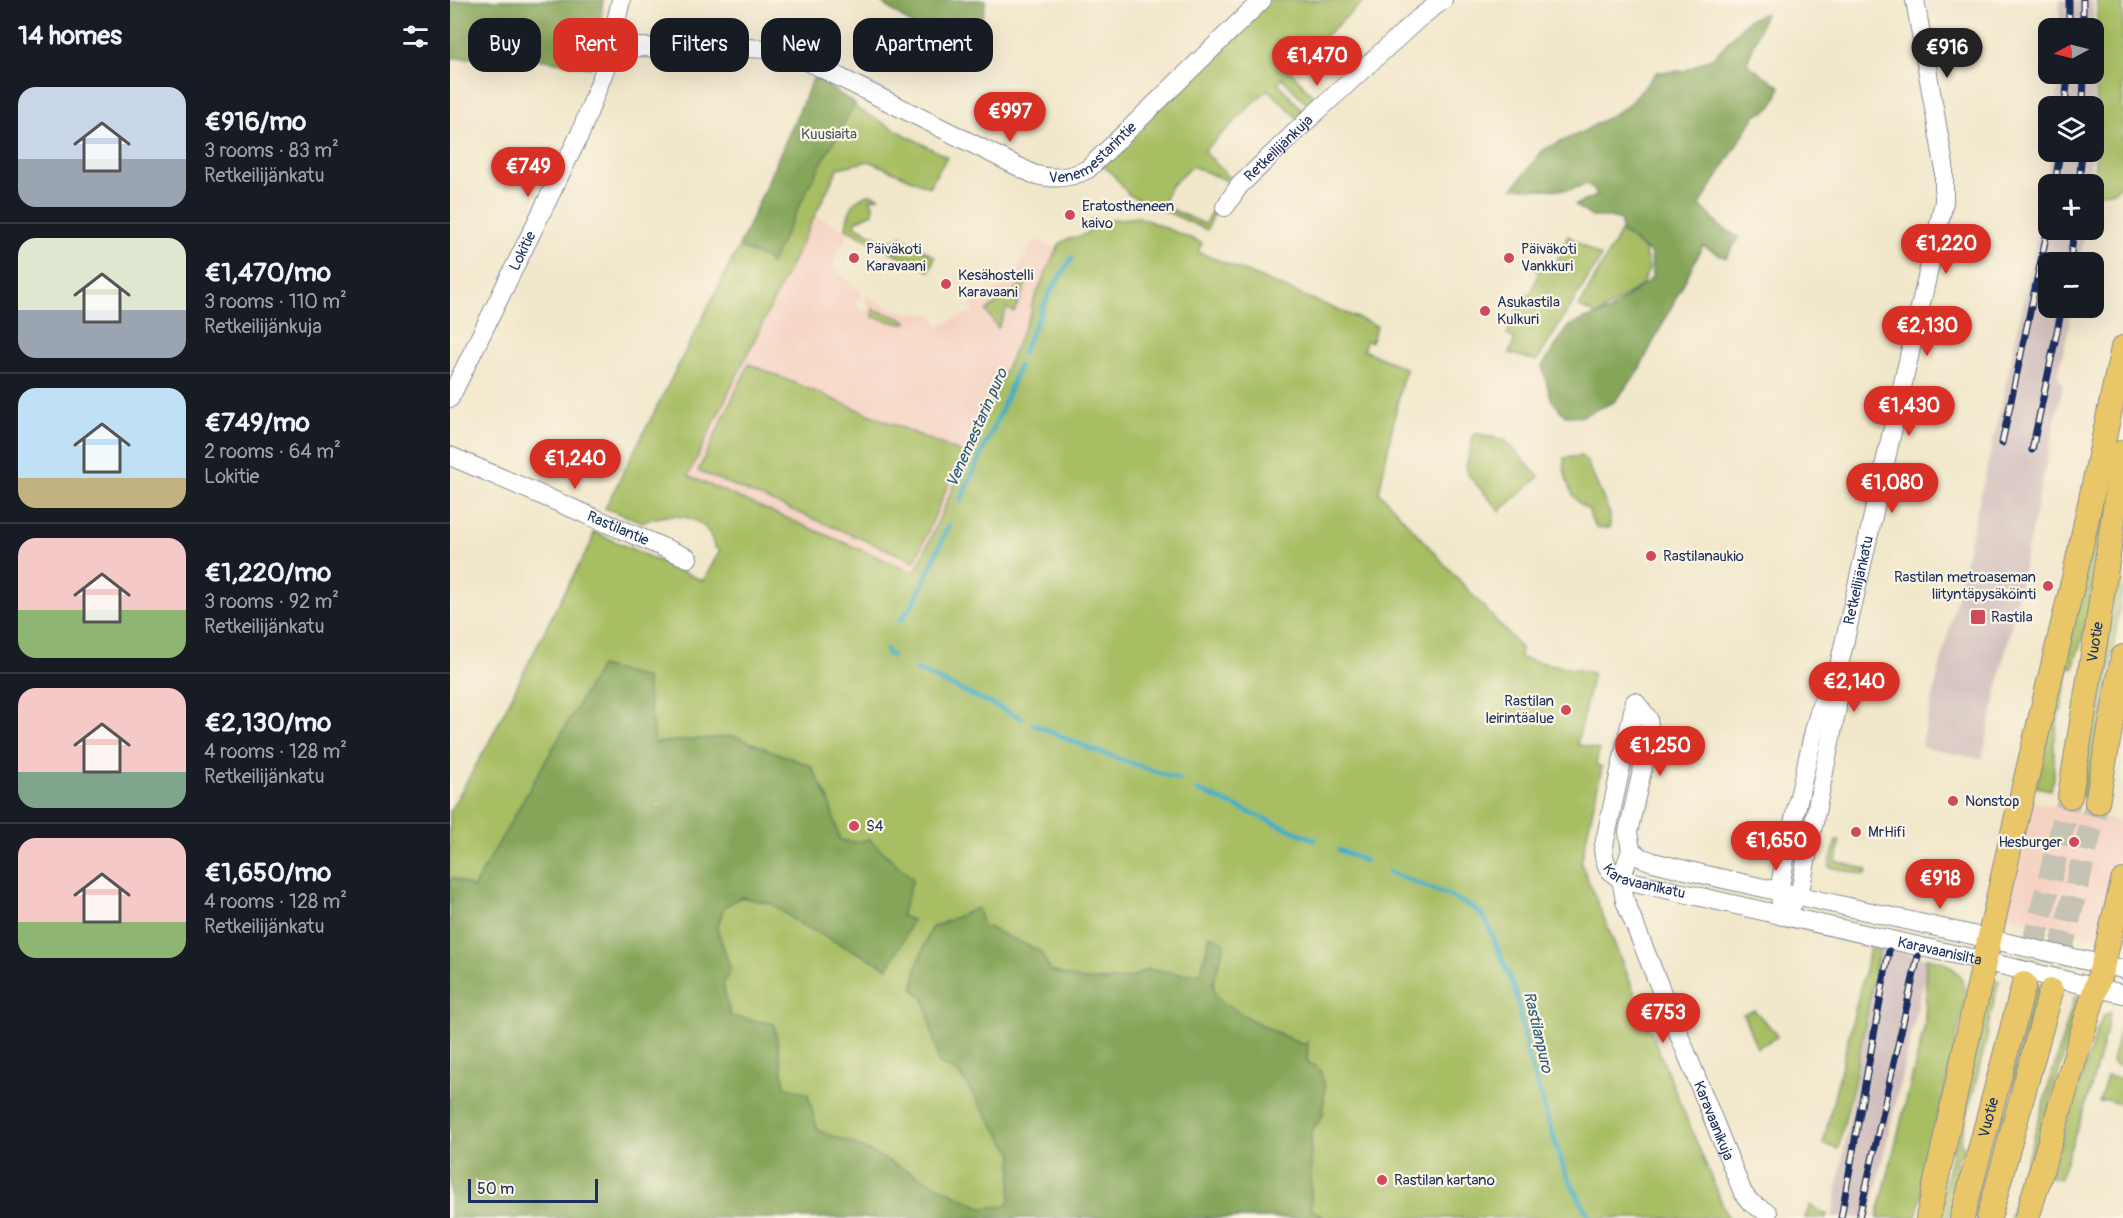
<!DOCTYPE html>
<html lang="en">
<head>
<meta charset="utf-8">
<style>
  :root { --surface:#171b24; --page:#242831; --text:#f1f3f6; --muted:#9ea1a6; --line:#363941; --accent:#d93025 }
  body { margin:0; font-family:Pangolin,sans-serif; background:var(--page); color:var(--text); height:100vh; display:flex; flex-direction:column; font-size:22px; white-space:nowrap }
  * { box-sizing:border-box; margin:0 }
  p { font-size:20px; color:var(--muted) }
  .icon { flex:none; width:33px; height:33px; fill:none; stroke:currentColor; stroke-width:2; stroke-linecap:round; stroke-linejoin:round }
  .map { position:relative; flex:1; overflow:hidden }
  .sheet { display:flex; flex-direction:column; background:var(--surface); width:450px }
  .sheet>* { flex:none }
  .banner { position:absolute; left:18px; top:18px; width:570px; height:54px; display:flex; gap:12px }
  .needle { width:39px; rotate:263deg }
  .tools { position:absolute; left:1588px; top:18px; display:grid; gap:12px }
  .tools a { display:grid; place-items:center; width:66px; height:66px; border-radius:12px; background:var(--surface); box-shadow:0 6px 24px #0002; font-size:30px }
  .scale { position:absolute; left:18px; bottom:15px; width:130px; box-sizing:border-box; padding-left:6px; border:3px solid #1b2f5e; border-top:0; font-size:16px; line-height:21px; white-space:nowrap; color:#1b2f5e; -webkit-text-stroke:4px #fcf5e5; paint-order:stroke }
  .price { position:absolute; translate:-50% -51px; padding:0 14px; border-radius:21px; background:var(--accent); color:#fff; font-size:20px; line-height:39px; filter:drop-shadow(0 2px 3px #0008) }
  .price::after { content:''; position:absolute; left:50%; top:36px; width:18px; height:14px; margin-left:-9px; background:inherit; clip-path:polygon(0 0,100% 0,50% 100%) }
  .price.on { background:#222; color:#fff }
  ul { padding:0; list-style:none }
  li { display:flex; align-items:center; gap:18px; height:150px; padding:0 18px }
  li+li { border-top:2px solid var(--line) }
  li span { display:grid; place-items:center; flex:none; width:168px; height:120px; border-radius:18px; color:#555 }
  li>.icon { margin-inline-start:auto }
  span .icon { width:72px; height:72px; fill:#fffc; stroke-width:1 }
  li b { font-size:26px }
  h2 { display:flex; justify-content:space-between; align-items:center; height:72px; padding:0 18px; font-size:26px }
  .pill { padding:0 21px; border-radius:18px; background:var(--surface); box-shadow:0 6px 24px #0002; font-size:21px; line-height:54px }
  .pill.on { background:var(--accent); color:#fff }
  main { display:flex; flex:1; min-height:0 }
  .map>svg:first-child { display:block }
</style>
</head>
<body>
<main>
<section class="sheet">
<h2>14 homes<svg class="icon" aria-label="filters" viewBox="0 0 24 24"><path d="M4 7h16M4 17h16"/><circle cx="9" cy="7" r="2"/><circle cx="15" cy="17" r="2"/></svg></h2>
<ul>
<li><span style="background:linear-gradient(#c9d6e8 60%,#9aa5b1 0)"><svg class="icon" aria-label="home" viewBox="0 0 24 24"><path d="M3 11l9-7 9 7M6 9v11h12V9"/></svg></span><div><b>€916/mo</b><p>3 rooms · 83 m²</p><p>Retkeilijänkatu</p></div></li>
<li><span style="background:linear-gradient(#dfe7d0 60%,#9aa5b1 0)"><svg class="icon" aria-label="home" viewBox="0 0 24 24"><path d="M3 11l9-7 9 7M6 9v11h12V9"/></svg></span><div><b>€1,470/mo</b><p>3 rooms · 110 m²</p><p>Retkeilijänkuja</p></div></li>
<li><span style="background:linear-gradient(#bfe0f5 75%,#c2b280 0)"><svg class="icon" aria-label="home" viewBox="0 0 24 24"><path d="M3 11l9-7 9 7M6 9v11h12V9"/></svg></span><div><b>€749/mo</b><p>2 rooms · 64 m²</p><p>Lokitie</p></div></li>
<li><span style="background:linear-gradient(#f6c9c9 60%,#8fb573 0)"><svg class="icon" aria-label="home" viewBox="0 0 24 24"><path d="M3 11l9-7 9 7M6 9v11h12V9"/></svg></span><div><b>€1,220/mo</b><p>3 rooms · 92 m²</p><p>Retkeilijänkatu</p></div></li>
<li><span style="background:linear-gradient(#f6c9c9 70%,#7fa58c 0)"><svg class="icon" aria-label="home" viewBox="0 0 24 24"><path d="M3 11l9-7 9 7M6 9v11h12V9"/></svg></span><div><b>€2,130/mo</b><p>4 rooms · 128 m²</p><p>Retkeilijänkatu</p></div></li>
<li><span style="background:linear-gradient(#f6c9c9 70%,#8fb573 0)"><svg class="icon" aria-label="home" viewBox="0 0 24 24"><path d="M3 11l9-7 9 7M6 9v11h12V9"/></svg></span><div><b>€1,650/mo</b><p>4 rooms · 128 m²</p><p>Retkeilijänkatu</p></div></li>
</ul>
</section>
<div class="map">
<svg width="1673" height="1218" viewBox="0 0 1673 1218">
  <rect width="100%" height="100%" fill="#fcf5e5"/>
  <filter id="ink" filterUnits="userSpaceOnUse"><feTurbulence type="fractalNoise" baseFrequency=".0167" numOctaves="2"/><feDisplacementMap in="SourceGraphic" scale="12" xChannelSelector="R" yChannelSelector="G"/><feConvolveMatrix kernelMatrix="1 2 1 2 8 2 1 2 1" color-interpolation-filters="sRGB"/></filter>
  <filter id="wash" filterUnits="userSpaceOnUse"><feTurbulence type="fractalNoise" baseFrequency=".008" numOctaves="4" result="noise"/><feDisplacementMap in="SourceGraphic" scale="24" xChannelSelector="R" yChannelSelector="G"/><feGaussianBlur stdDeviation="1.35" result="paint"/><feColorMatrix in="noise" values="0 0 0 0 0 0 0 0 0 0 0 0 0 0 0 0 0 1.4 0 .05"/><feComposite in="paint" operator="in"/></filter>
  <g filter="url(#wash)">
    <rect width="100%" height="100%" fill="#f1e7ca"/>
    <!-- built -->
    <path fill="#f5d2c2" d="M366 216 398 232 383 264 391 275 412 293 410 299 405 301 408 308 413 311 419 310 418 304 415 300 416 296 447 310 469 314H483L488 326 523 311 521 305 533 299 551 287 566 271 584 240 608 249 465 574 238 475Z
      M1580 801 1673 822V837L1650 938 1554 916Z"/>
    <!-- industrial -->
    <path fill="#d1bfbd" d="M1609 0H1643L1644 32V106H1606L1609 74H1644V28H1610Z
      M1601 152H1642L1639 184H1599V230H1634L1633 241 1630 262H1599V308H1623L1608 375 1613 385 1532 759 1471 747 1543 442 1569 324 1593 205Z
      M1429 949 1476 958V971L1419 1218H1382Z"/>
    <!-- green -->
    <path fill="#a7be63" stroke="#617660" stroke-width="1.5" d="M820 0H915L839 69 866 100 860 105 857 104 832 78 828 83 853 111 848 119 818 89 754 151 782 180 780 182 742 166 721 186 712 205 755 224 761 212 764 213 757 230 679 195 661 172 652 166Z
      M1647 0H1673V181L1665 191 1644 194 1643 184 1646 152Z
      M364 77 405 104 407 109 497 157 479 187 419 161 388 168 238 476 465 573 582 310 581 306 606 250 608 249V246C621 231 637 244 643 222L689 217 752 243 748 252 927 326 921 342 917 340 913 350 957 369 952 381 929 492 1071 648 1070 658 1143 673 1127 744 1149 750 1146 765 1152 767 1131 863 1278 1218H459L44 899 3 878 0 881V811L38 744 106 608 141 543 144 532 253 581 270 550 264 547C258 512 219 512 193 522L155 508 289 247Z
      M420 194 429 197 420 200 423 205V213L406 221 405 225C419 232 437 248 451 236L485 257 479 271 396 229C397 215 403 196 420 194Z
      M1171 231 1194 249 1199 269 1191 286 1147 315 1129 307Z
      M1118 236 1151 257 1087 361 1059 353 1065 339 1057 335 1075 293 1080 295 1089 272 1085 270 1089 261 1104 268Z
      M580 275 564 312 557 308 548 328 536 311 567 288Z
      M423 309 456 320 457 323 450 324 423 317Z
      M299 364 512 453 465 561 248 471Z
      M1024 433 1055 440 1089 477 1050 511 1019 476 1016 467Z
      M1131 456 1137 462 1160 514V528H1147L1141 519 1139 510C1121 502 1113 476 1114 458Z
      M1654 488H1658L1635 631C1632 644 1625 655 1624 667H1618L1611 711H1609L1604 743V779L1600 790 1586 787Z
      M1673 535V583L1661 665 1638 790 1635 797 1630 796 1653 671Z
      M1386 840 1390 841 1386 862 1417 869 1416 875 1379 867Z
      M1420 948 1429 949 1404 1082 1388 1149 1373 1144Z
      M1476 958C1497 961 1511 970 1517 992L1466 1218H1427L1474 1029C1477 1005 1475 982 1476 958Z
      M1542 980H1549L1537 1031 1538 1034 1510 1143 1514 1146C1514 1151 1512 1155 1507 1158 1505 1165 1506 1167 1510 1173L1499 1218H1487Z
      M1585 985 1591 987 1542 1156V1154Z
      M1625 996 1631 998 1566 1218H1560Z
      M1304 1010 1325 1032 1327 1037 1307 1048 1293 1014Z
      M1661 1012 1641 1088 1610 1179 1599 1177 1648 1027 1653 1016Z
      M1673 1016V1067L1664 1064 1662 1061Z
      M1657 1076 1673 1079V1105L1656 1100 1649 1103Z
      M1360 1205 1372 1213 1377 1214 1376 1218H1355Z"/>
    <!-- forest -->
    <path fill="#85a559" stroke="#506a5c" stroke-width="1.5" d="M15 0H153L151 18 140 68 82 58H0V2Z
      M428 0H536L530 30 499 47 462 25Z
      M1315 13 1297 64 1330 86C1327 99 1322 113 1306 114L1250 205 1270 226 1289 238 1276 258 1253 246 1186 375 1164 402 1130 417 1114 415 1101 399 1092 366 1119 326 1135 319 1159 311 1202 278 1201 254 1171 231V220L1160 217H1142L1125 205 1148 195 1138 184 1118 190 1063 188 1093 150 1134 131 1176 107 1207 72 1235 71 1265 56 1298 20Z
      M364 77 405 104 361 182 320 265 317 259 289 247Z
      M150 666 196 678 205 743 284 736 361 766 378 798 390 840 405 842 419 839 463 879 451 916 462 920 454 939 438 968 350 924 322 904 291 897 274 907 267 929 281 969 273 984 280 1016 324 1024 335 1086 358 1094 367 1130 402 1143 532 1208 555 1206 560 1201 563 1154 508 1072 489 1064 475 1000 464 990 466 968 481 928 527 908 533 925 590 951 601 971 633 980 655 981 681 978 697 969 732 974 751 973 760 935 775 943 763 984 766 997C793 1017 823 1031 853 1045L858 1042 857 1061 870 1070 875 1086 873 1115 861 1132V1208L874 1218H0V881L3 878 23 888Z"/>
    <g fill="none" stroke-linecap="round" stroke-linejoin="round">
      <!-- stream -->
      <path stroke="#44aec3" stroke-width="5" d="M572 353 600 292 622 258
        M510 501 551 411 569 366
        M450 621 465 601 499 525
        M436 649 437 653 442 656
        M465 669 572 718
        M583 724 638 748 730 780
        M747 790 865 840
        M889 850 915 861
        M939 872 1000 896 1027 910 1036 920 1066 993 1078 1057 1109 1154 1115 1172 1140 1218"/>
    </g>
  </g>
  <g filter="url(#ink)">
    <g fill="none" stroke-linecap="round" stroke-linejoin="round">
      <!-- major-tunnel -->
      <path stroke="#c6c2b4" stroke-width="24" stroke-dasharray="24 12" stroke-linecap="butt" d="M1574 984 1620 796
        M1601 991 1647 802"/>
      <defs>
        <g id="minor">
          <path id="s1" d="M161 47 296 48 316 49 347 56 583 174C602 180 621 178 638 169L812 0"/>
          <path id="s2" d="M775 207 789 186 862 116 969 18 993 0"/>
          <path id="s3" d="M0 398 130 134 155 69 171 0"/>
          <path id="s4" d="M0 456 238 558"/>
          <path id="s5" d="M1185 702 1153 850C1155 864 1158 872 1171 879L1534 961 1673 994"/>
          <path d="M1185 702 1198 718 1200 736 1178 832 1181 850 1190 857 1203 862 1252 874 1673 969"/>
          <path id="s6" d="M1181 850 1171 879 1175 901 1293 1193 1301 1203 1318 1213"/>
          <path d="M1331 902 1329 891 1336 854 1364 731 1371 705 1385 674"/>
          <path id="s7" d="M1332 916 1349 896 1387 708 1389 666 1494 202V165L1465 0"/>
        </g>
        <g id="major">
          <path id="s8" d="M1620 796 1646 636 1673 452"/>
          <path d="M1647 802 1673 657"/>
          <path d="M1478 1218 1558 854 1625 574 1673 348"/>
          <path id="s9" d="M1512 1218 1574 984"/>
          <path d="M1539 1218 1601 991"/>
          <path d="M1577 1218 1653 964 1673 881"/>
        </g>
      </defs>
      <!-- minor casing -->
      <use href="#minor" stroke="#868b94" stroke-width="20"/>
      <!-- major casing -->
      <use href="#major" stroke="#868b94" stroke-width="26"/>
      <!-- minor -->
      <use href="#minor" stroke="#fff" stroke-width="18"/>
      <!-- major -->
      <use href="#major" stroke="#e9c769" stroke-width="24"/>
      <defs>
        <path id="rail" d="M1633 0V28
          M1619 28V0
          M1615 106 1618 74
          M1633 106 1634 74
          M1605 184 1610 152
          M1629 184 1632 152
          M1620 262 1624 230
          M1552 443 1599 223
          M1582 450 1612 308
          M1391 1218 1439 951
          M1409 1218 1468 956"/>
      </defs>
      <!-- rail casing -->
      <use href="#rail" stroke="#1b2f5e" stroke-width="7"/>
      <!-- rail -->
      <use href="#rail" stroke="#fcf5e5" stroke-width="4.5" stroke-dasharray="14" stroke-linecap="butt"/>
    </g>
  </g>
  <!-- markers -->
  <g fill="#d1495b" stroke="#fcf5e5" stroke-width="2">
    <circle cx="620" cy="215" r="6"/>
    <circle cx="404" cy="258" r="6"/>
    <circle cx="1059" cy="258" r="6"/>
    <circle cx="496" cy="284" r="6"/>
    <circle cx="1035" cy="311" r="6"/>
    <circle cx="1201" cy="556" r="6"/>
    <circle cx="1598" cy="586" r="6"/>
    <rect x="1520" y="609" width="16" height="16" rx="3"/>
    <circle cx="1116" cy="710" r="6"/>
    <circle cx="1503" cy="801" r="6"/>
    <circle cx="404" cy="826" r="6"/>
    <circle cx="1406" cy="832" r="6"/>
    <circle cx="1624" cy="842" r="6"/>
    <circle cx="932" cy="1180" r="6"/>
  </g>
  <g text-anchor="middle" dominant-baseline="central" stroke-width="4.5" stroke-linejoin="round" paint-order="stroke">
    <!-- park labels -->
    <g font-size="15" fill="#455a60" stroke="#fcf5e5">
      <text x="379" y="134">Kuusiaita</text>
    </g>
    <!-- street labels -->
    <g font-size="15" fill="#1b2f5e" stroke="#fcf5e5">
      <text stroke="none"><textPath href="#s1" startOffset="519">Venemestarintie</textPath></text>
      <text stroke="none"><textPath href="#s2" startOffset="80">Retkeilijänkuja</textPath></text>
      <text stroke="none"><textPath href="#s3" startOffset="164">Lokitie</textPath></text>
      <text stroke="none"><textPath href="#s4" startOffset="183">Rastilantie</textPath></text>
      <text stroke="none"><textPath href="#s7" startOffset="348">Retkeilijänkatu</textPath></text>
      <text stroke="none"><textPath href="#s8" startOffset="156">Vuotie</textPath></text>
      <text stroke="none"><textPath href="#s5" startOffset="210">Karavaanikatu</textPath></text>
      <text stroke="none"><textPath href="#s5" startOffset="514">Karavaanisilta</textPath></text>
      <text stroke="none"><textPath href="#s9" startOffset="104">Vuotie</textPath></text>
      <text stroke="none"><textPath href="#s6" startOffset="290">Karavaanikuja</textPath></text>
    </g>
    <!-- poi labels -->
    <g font-size="15" fill="#1b2f5e" stroke="#fcf5e5" text-anchor="start">
      <text x="632" y="206">Eratostheneen<tspan x="632" dy="17">kaivo</tspan></text>
      <text x="416" y="249">Päiväkoti<tspan x="416" dy="17">Karavaani</tspan></text>
      <text x="1071" y="249">Päiväkoti<tspan x="1071" dy="17">Vankkuri</tspan></text>
      <text x="508" y="275">Kesähostelli<tspan x="508" dy="17">Karavaani</tspan></text>
      <text x="1047" y="302">Asukastila<tspan x="1047" dy="17">Kulkuri</tspan></text>
      <text x="1213" y="556">Rastilanaukio</text>
      <text x="1586" y="577" text-anchor="end">Rastilan metroaseman<tspan x="1586" dy="17">liityntäpysäköinti</tspan></text>
      <text x="1541" y="617">Rastila</text>
      <text x="1104" y="701" text-anchor="end">Rastilan<tspan x="1104" dy="17">leirintäalue</tspan></text>
      <text x="1515" y="801">Nonstop</text>
      <text x="416" y="826">S4</text>
      <text x="1418" y="832">MrHifi</text>
      <text x="1612" y="842" text-anchor="end">Hesburger</text>
      <text x="944" y="1180">Rastilan kartano</text>
    </g>
    <!-- water labels -->
    <g font-size="16" font-style="italic" fill="#295b81" stroke="#fcf5e5">
      <text transform="translate(527 428) rotate(-66)">Venemestarin puro</text>
      <text transform="translate(1088 1032) rotate(77)">Rastilanpuro</text>
    </g>
  </g>
</svg>
<div class="tools">
<a><svg class="needle" viewBox="-14 -14 28 28"><path d="M0-13l5 13h-10z" fill="#e53935"/><path d="M0 13l5-13h-10z" fill="#9ea1a6"/></svg></a>
<a><svg class="icon" aria-label="layers" viewBox="0 0 24 24"><path d="M12 4l9 5-9 5-9-5zM3 14l9 5 9-5"/></svg></a>
<a>+</a>
<a>−</a>
</div>
<div class="scale">50 m</div>
<b class="price on" style="left:1497px;top:79px">€916</b>
<b class="price" style="left:867px;top:87px">€1,470</b>
<b class="price" style="left:560px;top:143px">€997</b>
<b class="price" style="left:78px;top:198px">€749</b>
<b class="price" style="left:1496px;top:275px">€1,220</b>
<b class="price" style="left:1477px;top:357px">€2,130</b>
<b class="price" style="left:1459px;top:437px">€1,430</b>
<b class="price" style="left:125px;top:490px">€1,240</b>
<b class="price" style="left:1442px;top:514px">€1,080</b>
<b class="price" style="left:1404px;top:713px">€2,140</b>
<b class="price" style="left:1210px;top:777px">€1,250</b>
<b class="price" style="left:1326px;top:872px">€1,650</b>
<b class="price" style="left:1490px;top:910px">€918</b>
<b class="price" style="left:1213px;top:1044px">€753</b>
<div class="banner">
<a class="pill">Buy</a>
<a class="pill on">Rent</a>
<a class="pill">Filters</a>
<a class="pill">New</a>
<a class="pill">Apartment</a>
</div>
</div>
</main>
</body>
</html>
